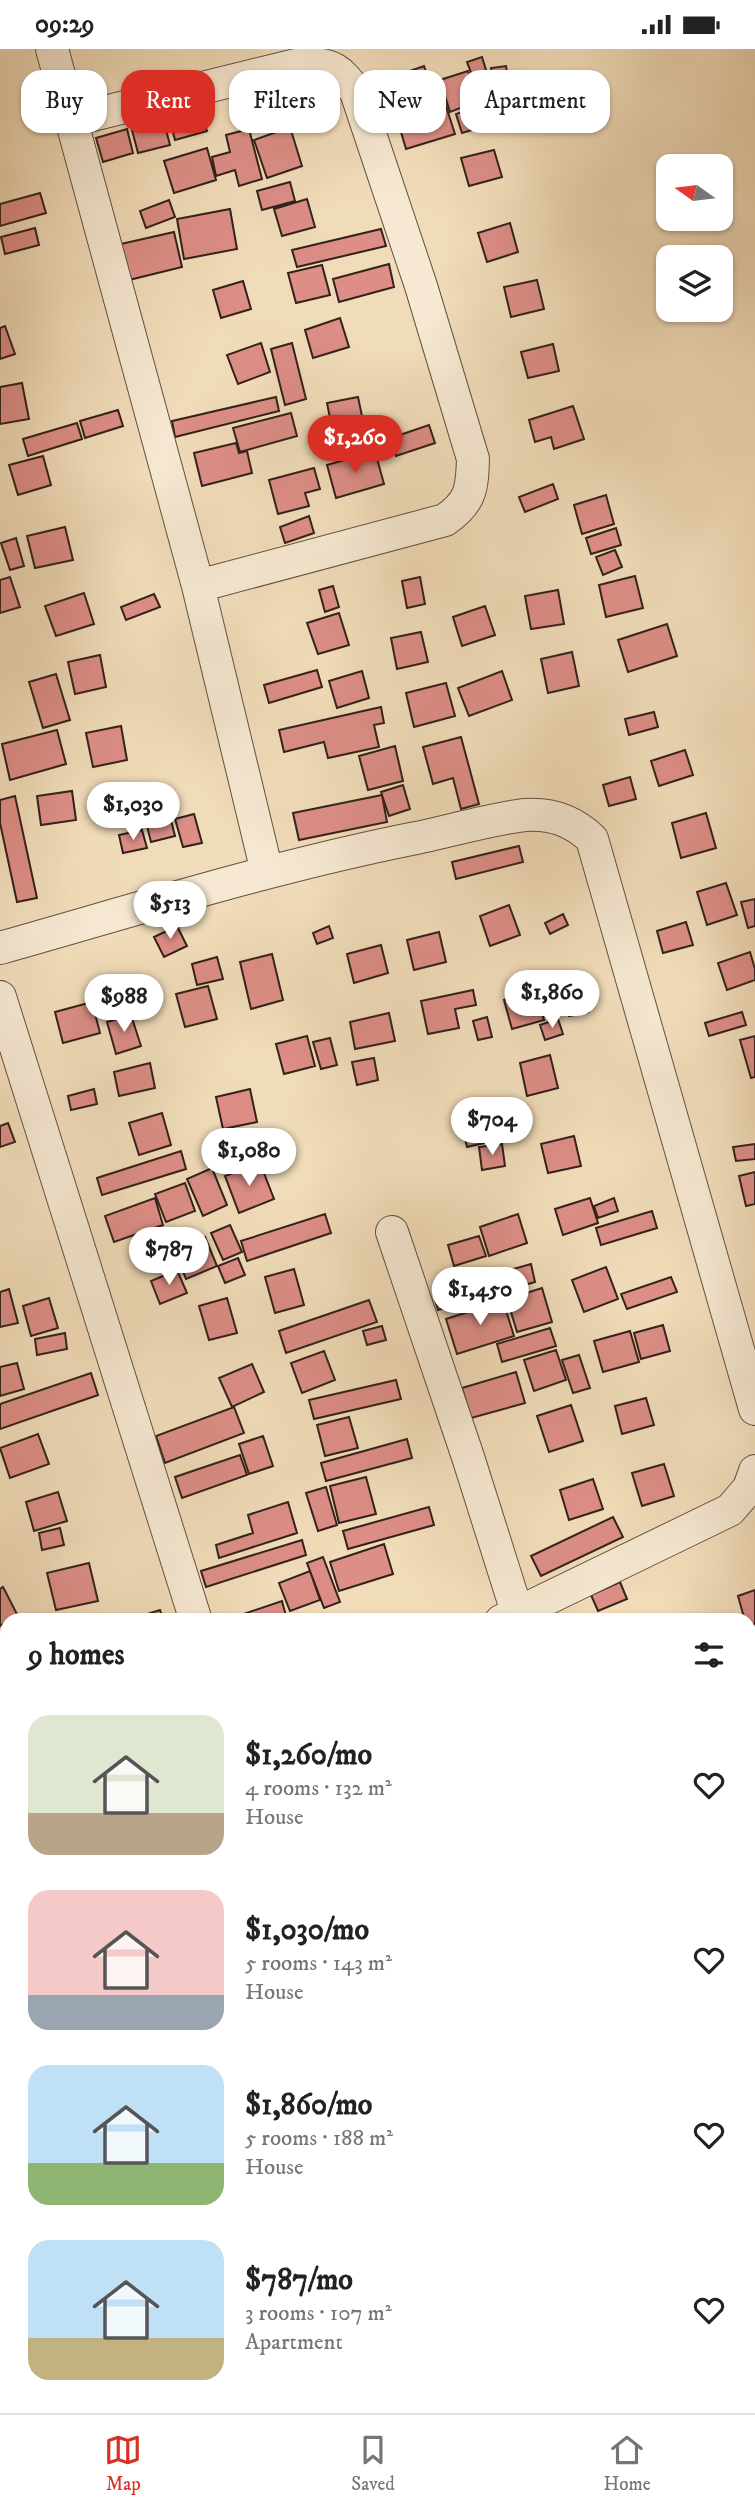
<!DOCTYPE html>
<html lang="en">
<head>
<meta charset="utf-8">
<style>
  :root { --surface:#fff; --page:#f2f2f2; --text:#222; --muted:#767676; --line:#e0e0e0; --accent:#d93025 }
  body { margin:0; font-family:"IM FELL DW Pica",serif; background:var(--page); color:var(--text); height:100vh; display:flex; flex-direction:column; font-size:26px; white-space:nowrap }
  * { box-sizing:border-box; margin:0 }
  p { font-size:23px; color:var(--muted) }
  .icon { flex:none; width:38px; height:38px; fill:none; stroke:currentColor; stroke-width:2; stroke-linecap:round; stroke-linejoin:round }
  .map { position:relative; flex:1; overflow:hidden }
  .panel { position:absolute; left:0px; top:1564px; width:756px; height:800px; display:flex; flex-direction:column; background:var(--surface); border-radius:21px 21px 0 0; box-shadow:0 2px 5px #0004 }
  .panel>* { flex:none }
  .banner { position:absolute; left:21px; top:21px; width:714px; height:63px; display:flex; gap:14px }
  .needle { width:46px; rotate:284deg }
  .buttons { position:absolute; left:656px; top:105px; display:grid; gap:14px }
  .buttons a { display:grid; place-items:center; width:77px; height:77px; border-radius:14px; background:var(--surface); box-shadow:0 2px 5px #0004; font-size:35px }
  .price { position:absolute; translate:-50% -60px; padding:0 16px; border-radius:24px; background:#fff; color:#222; font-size:23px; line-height:46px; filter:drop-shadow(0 2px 4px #0008) }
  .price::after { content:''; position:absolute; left:50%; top:42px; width:21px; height:16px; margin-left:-10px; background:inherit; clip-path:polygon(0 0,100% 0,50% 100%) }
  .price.selected { background:var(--accent); color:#fff }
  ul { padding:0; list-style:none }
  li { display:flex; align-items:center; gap:21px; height:175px; padding:0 28px }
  li span { display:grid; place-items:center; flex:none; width:196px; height:140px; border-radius:21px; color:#555 }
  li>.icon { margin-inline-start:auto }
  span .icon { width:84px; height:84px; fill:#fffc; stroke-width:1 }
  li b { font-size:30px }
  h2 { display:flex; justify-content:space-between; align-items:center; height:84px; padding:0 28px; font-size:30px }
  .pill { padding:0 24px; border-radius:21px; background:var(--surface); box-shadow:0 2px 5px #0004; font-size:24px; line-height:63px }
  .pill.selected { background:var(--accent); color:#fff }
  .status { display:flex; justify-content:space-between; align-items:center; height:49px; padding:0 35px; background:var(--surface); direction:ltr }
  .status svg { height:19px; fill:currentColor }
  .dock { display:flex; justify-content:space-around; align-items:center; height:98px; border-top:2px solid var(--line); background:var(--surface); font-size:19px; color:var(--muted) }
  .dock a { display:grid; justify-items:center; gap:4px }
  .dock .selected { color:var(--accent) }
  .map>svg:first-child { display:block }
</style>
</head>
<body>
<div class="status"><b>09:29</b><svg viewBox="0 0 49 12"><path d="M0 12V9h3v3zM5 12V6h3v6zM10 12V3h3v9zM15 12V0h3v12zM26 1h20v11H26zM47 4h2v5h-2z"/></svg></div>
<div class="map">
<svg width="755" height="2364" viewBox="0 0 755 2364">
  <rect width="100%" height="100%" fill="#f1dcb9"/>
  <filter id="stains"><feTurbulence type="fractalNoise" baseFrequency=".00286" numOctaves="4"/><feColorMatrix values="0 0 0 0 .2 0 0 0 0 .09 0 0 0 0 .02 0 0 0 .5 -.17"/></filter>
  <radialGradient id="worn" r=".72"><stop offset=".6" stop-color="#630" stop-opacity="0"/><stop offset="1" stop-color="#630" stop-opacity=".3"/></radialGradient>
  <!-- building -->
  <path fill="#dd8e87" stroke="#33211b" stroke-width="2" d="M482 8 486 21 472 26 467 13Z
    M424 17 429 32 397 42 392 28Z
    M506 17 509 36 495 39 491 19Z
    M468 22 479 52 450 63 440 31Z
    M280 43 285 63 248 74 242 54Z
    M443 48 455 85 406 100 395 63Z
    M509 50 514 69 496 74 490 56Z
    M478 57 485 77 462 84 456 65Z
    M201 64 207 82 175 91 170 72Z
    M164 73 170 96 138 104 132 81Z
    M290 78 302 117 267 129 254 91Z
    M127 80 133 104 103 113 96 89Z
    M249 80 262 130 239 137 235 121 216 127 212 108 230 103 226 86Z
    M207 99 216 131 174 144 164 112Z
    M494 101 502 128 469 137 461 109Z
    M290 133 295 152 262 161 257 142Z
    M40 144 46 164 0 177V155Z
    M307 150 315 178 282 187 274 160Z
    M169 151 175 168 146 179 140 162Z
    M230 160 237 200 184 210 177 170Z
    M510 174 518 203 487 213 478 184Z
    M35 179 39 196 5 205 1 188Z
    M381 180 386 197 297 218 292 201Z
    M174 183 182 218 121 233 112 197Z
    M389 215 394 238 339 253 333 230Z
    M322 216 330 246 296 254 288 224Z
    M537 231 544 260 511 268 504 238Z
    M243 232 251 260 221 269 213 241Z
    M340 269 349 298 313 309 305 281Z
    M5 277 15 305 0 310V279Z
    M261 294 270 323 238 335 227 306Z
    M292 294 306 350 285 356 271 300Z
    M553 295 559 322 528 329 521 303Z
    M22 334 29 370 0 375V338Z
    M276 348 279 362 175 388 172 372Z
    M358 348 364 377 333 384 327 354Z
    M573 357 584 390 554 400 551 388 535 393 529 371Z
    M118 361 123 377 85 389 80 372Z
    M291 364 297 387 240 403 233 379Z
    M77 374 82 390 28 407 23 390Z
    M429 376 435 394 396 407 391 389Z
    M236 394 239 404 247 402 252 424 202 437 194 404Z
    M375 402 384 435 336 449 327 416Z
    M43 407 51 436 18 446 9 416Z
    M314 419 320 440 305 444 309 457 278 465 269 431Z
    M553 435 558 450 525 463 519 448Z
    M606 446 614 475 582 485 574 456Z
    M309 467 314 484 285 494 280 478Z
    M65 478 73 511 35 519 27 487Z
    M616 479 621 496 591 505 586 489Z
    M16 489 24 517 10 521 1 494Z
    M615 501 622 518 603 526 596 508Z
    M635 527 643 559 606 568 599 536Z
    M10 528 20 558 0 564V531Z
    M420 528 425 555 407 559 402 532Z
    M333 537 339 558 325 563 319 541Z
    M558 541 564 575 531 580 525 547Z
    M84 544 94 575 56 587 45 557Z
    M154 545 160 558 126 571 121 558Z
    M485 557 495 586 462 597 453 568Z
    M339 564 349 596 318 605 307 574Z
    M667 575 677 607 628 623 618 591Z
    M421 583 428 613 397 620 391 589Z
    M572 603 579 637 548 644 541 610Z
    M100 606 106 638 75 645 68 613Z
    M317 621 322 638 269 654 264 636Z
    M362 622 369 649 337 659 329 632Z
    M502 622 512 651 469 667 458 639Z
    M56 625 70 671 43 679 29 633Z
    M446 634 455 667 414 678 406 644Z
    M381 658 384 674 374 676 379 698 328 709 324 693 284 703 279 681Z
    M654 663 658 678 629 686 625 670Z
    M121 677 127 711 93 718 86 684Z
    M57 681 66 715 10 731 2 695Z
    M461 688 479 755 461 760 453 729 433 735 423 698Z
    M395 697 403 732 368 741 359 707Z
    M685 701 693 726 659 737 651 712Z
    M630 728 636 750 609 757 603 736Z
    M136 735 145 769 110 778 101 743Z
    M403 736 410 760 389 767 381 743Z
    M72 742 76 771 41 776 37 747Z
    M382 746 387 773 299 791 293 764Z
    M15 747 37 849 17 853 0 774V751Z
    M706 764 716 799 681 809 672 774Z
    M194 765 202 794 183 798 175 770Z
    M171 771 175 787 151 793 147 777Z
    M142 781 147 799 123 804 119 786Z
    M519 797 523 813 456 830 452 813Z
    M726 834 737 866 707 876 697 843Z
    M755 850V877L748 879 741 853Z
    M509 856 520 886 490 897 480 867Z
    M563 865 568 876 550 885 545 874Z
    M686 873 693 896 663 904 657 882Z
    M177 877 187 897 164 908 154 888Z
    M329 877 333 889 317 895 313 884Z
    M439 883 446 913 414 921 407 891Z
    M381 896 388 924 354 934 347 905Z
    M750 903 755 920V931L727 941 718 914Z
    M272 905 283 951 251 960 240 913Z
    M217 908 223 930 197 936 192 915Z
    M582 930 589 963 569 967 561 936Z
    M208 937 217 970 185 978 176 945Z
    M473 941 476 956 455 960 459 979 428 985 421 952Z
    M535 941 544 971 512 980 504 951Z
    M92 953 100 984 63 994 55 963Z
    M742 963 746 976 709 987 705 974Z
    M389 964 395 992 355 1000 350 973Z
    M131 966 141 997 116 1005 107 973Z
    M487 968 492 988 478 991 473 972Z
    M558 970 563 985 545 991 540 976Z
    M307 987 315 1017 284 1025 276 995Z
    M755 987V1028L751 1029 740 991Z
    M330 989 337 1016 321 1020 313 993Z
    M550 1006 558 1039 527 1047 520 1014Z
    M374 1009 378 1031 357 1036 352 1013Z
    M150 1014 155 1039 119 1047 114 1023Z
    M94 1040 97 1055 71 1061 68 1047Z
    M250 1040 257 1073 223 1080 216 1048Z
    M162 1064 171 1096 139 1106 129 1074Z
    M491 1067 497 1091 467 1098 461 1074Z
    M8 1074 15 1093 0 1098V1077Z
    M253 1081 257 1098 236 1104 232 1087Z
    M574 1087 581 1117 548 1124 541 1095Z
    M502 1095 505 1117 482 1121 479 1098Z
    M755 1095V1110L736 1112 733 1098Z
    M181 1102 186 1120 102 1146 97 1129Z
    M260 1114 274 1150 239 1164 225 1127Z
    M212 1119 227 1156 203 1167 187 1130Z
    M755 1123V1155L746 1157 739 1127Z
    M185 1134 195 1162 166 1173 155 1145Z
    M155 1149 163 1176 114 1193 105 1167Z
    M590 1149 598 1174 563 1186 555 1160Z
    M614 1149 618 1162 598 1169 594 1157Z
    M652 1162 657 1179 601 1196 596 1179Z
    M325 1165 331 1184 247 1212 241 1192Z
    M518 1165 527 1194 489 1207 480 1178Z
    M230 1176 242 1203 223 1211 211 1184Z
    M479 1187 486 1207 454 1217 448 1196Z
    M205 1188 217 1217 186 1230 174 1200Z
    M238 1209 245 1226 225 1234 218 1217Z
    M531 1215 535 1233 438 1261 433 1243Z
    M606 1218 618 1250 584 1263 572 1231Z
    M294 1220 304 1256 275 1264 265 1228Z
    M177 1221 187 1244 160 1255 151 1232Z
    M671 1228 677 1243 627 1260 621 1245Z
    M542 1239 552 1273 517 1283 507 1250Z
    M9 1240 18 1274 0 1278V1243Z
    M49 1249 58 1279 31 1287 23 1257Z
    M227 1249 237 1284 209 1291 199 1257Z
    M369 1251 377 1273 286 1304 279 1282Z
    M503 1252 514 1287 457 1305 446 1270Z
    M663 1276 670 1302 641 1310 634 1284Z
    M382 1277 386 1291 367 1296 363 1282Z
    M550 1279 556 1297 502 1313 497 1295Z
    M630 1282 639 1313 603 1323 594 1292Z
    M65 1284 67 1300 37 1306 35 1290Z
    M556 1301 566 1331 534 1342 524 1311Z
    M324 1302 335 1331 302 1344 291 1314Z
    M579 1306 590 1339 573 1344 562 1311Z
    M17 1314 24 1340 0 1347V1318Z
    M252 1315 264 1343 232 1358 219 1329Z
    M516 1323 525 1354 471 1369 462 1339Z
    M91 1324 98 1346 0 1380V1355Z
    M396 1331 401 1350 314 1370 309 1351Z
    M646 1349 654 1376 622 1385 615 1357Z
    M571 1356 583 1392 549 1403 537 1367Z
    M234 1358 244 1384 165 1414 156 1387Z
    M349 1368 358 1399 325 1407 317 1376Z
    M38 1385 49 1415 10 1429 0 1399Z
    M263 1387 273 1417 249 1425 239 1395Z
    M407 1390 412 1409 326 1432 321 1414Z
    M240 1406 247 1426 182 1449 175 1428Z
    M664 1415 674 1447 642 1457 632 1424Z
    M366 1428 376 1465 339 1474 330 1437Z
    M593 1430 603 1460 569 1471 560 1441Z
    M326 1438 337 1476 318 1482 306 1444Z
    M58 1443 67 1472 34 1482 26 1453Z
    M288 1453 297 1484 219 1509 216 1496 253 1484 248 1466Z
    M429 1458 434 1476 348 1500 343 1482Z
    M613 1468 623 1488 541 1527 531 1507Z
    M60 1479 64 1496 42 1501 39 1484Z
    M302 1491 306 1506 206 1538 201 1522Z
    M384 1495 393 1525 339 1542 330 1513Z
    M323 1508 340 1553 324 1559 307 1514Z
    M89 1514 98 1552 56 1561 47 1524Z
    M310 1522 320 1551 290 1562 279 1534Z
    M620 1533 627 1550 598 1562 591 1546Z
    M3 1538 18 1567 0 1577V1540Z
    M755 1541V1575L749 1577V1572H745L738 1547Z
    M282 1552 286 1567 271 1572H223Z
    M160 1561 164 1572H125Z
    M755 1608V1632L749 1634V1611Z
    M7 1627V1659L0 1661V1629Z
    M7 1734V1753L0 1755V1735Z
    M7 2076V2145L0 2148V2080Z
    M4 2335 7 2341V2357H14L16 2360 7 2364H0V2337Z
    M74 2357H105L109 2364H77Z
    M277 2357H294L298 2364H273L271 2361Z
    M655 2357H674L678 2364H644Z"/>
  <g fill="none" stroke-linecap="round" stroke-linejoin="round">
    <defs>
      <path id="street" d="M52 0 198 537 267 823
        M72 71 304 14C333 15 339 20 356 43L421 237 473 410C472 440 471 453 445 471L198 537
        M0 899C138 860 275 817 416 789 451 782 490 770 525 766 552 764 573 772 592 790L755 1360
        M0 948 196 1572
        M392 1183 468 1408 517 1563
        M501 1572 730 1461 749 1439 755 1422
        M0 1892 7 1910
        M0 2287 7 2283
        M749 2301 755 2310
        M418 2357 422 2364
        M607 2357 611 2364
        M190 2364 202 2357"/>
    </defs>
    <!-- street casing -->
    <use href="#street" stroke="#625042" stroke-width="34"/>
    <!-- street -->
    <use href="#street" stroke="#f6e8d2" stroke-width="32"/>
  </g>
  <rect width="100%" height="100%" filter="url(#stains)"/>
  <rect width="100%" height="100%" fill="url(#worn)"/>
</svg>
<div class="buttons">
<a><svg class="needle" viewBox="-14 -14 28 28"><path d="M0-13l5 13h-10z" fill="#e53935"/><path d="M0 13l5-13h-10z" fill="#767676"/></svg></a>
<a><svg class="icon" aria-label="layers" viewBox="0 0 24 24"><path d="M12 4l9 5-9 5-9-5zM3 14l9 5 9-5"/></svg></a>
</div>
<b class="price selected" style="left:355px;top:426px">$1,260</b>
<b class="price" style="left:133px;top:793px">$1,030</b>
<b class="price" style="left:170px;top:892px">$513</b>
<b class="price" style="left:552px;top:981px">$1,860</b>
<b class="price" style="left:124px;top:985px">$988</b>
<b class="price" style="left:492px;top:1108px">$704</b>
<b class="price" style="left:249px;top:1139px">$1,080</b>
<b class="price" style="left:169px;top:1238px">$787</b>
<b class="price" style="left:480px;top:1278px">$1,450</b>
<div class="banner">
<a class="pill">Buy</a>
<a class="pill selected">Rent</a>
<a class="pill">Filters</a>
<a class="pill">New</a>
<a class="pill">Apartment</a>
</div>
<section class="panel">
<h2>9 homes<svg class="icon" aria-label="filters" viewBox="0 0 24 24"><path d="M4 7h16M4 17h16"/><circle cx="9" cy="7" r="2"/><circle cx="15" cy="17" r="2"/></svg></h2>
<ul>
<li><span style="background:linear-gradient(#dfe7d0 70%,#b9a48a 0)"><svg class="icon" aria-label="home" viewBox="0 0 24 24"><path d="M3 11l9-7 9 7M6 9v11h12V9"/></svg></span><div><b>$1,260/mo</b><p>4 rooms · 132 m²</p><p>House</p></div><svg class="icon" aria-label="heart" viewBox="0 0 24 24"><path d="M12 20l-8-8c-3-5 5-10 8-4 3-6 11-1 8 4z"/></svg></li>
<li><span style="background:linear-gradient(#f6c9c9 75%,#9aa5b1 0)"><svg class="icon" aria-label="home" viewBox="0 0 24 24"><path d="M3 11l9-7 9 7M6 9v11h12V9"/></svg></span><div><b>$1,030/mo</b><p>5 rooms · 143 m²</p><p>House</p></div><svg class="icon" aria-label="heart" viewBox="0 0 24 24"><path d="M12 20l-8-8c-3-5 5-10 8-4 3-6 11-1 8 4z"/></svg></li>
<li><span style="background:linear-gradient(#bfe0f5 70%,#8fb573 0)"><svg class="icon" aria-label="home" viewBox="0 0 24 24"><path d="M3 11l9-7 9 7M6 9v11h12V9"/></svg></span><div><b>$1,860/mo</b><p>5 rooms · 188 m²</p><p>House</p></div><svg class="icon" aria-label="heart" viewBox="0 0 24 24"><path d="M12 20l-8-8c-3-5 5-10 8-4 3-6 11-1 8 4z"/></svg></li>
<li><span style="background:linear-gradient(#bfe0f5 70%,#c2b280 0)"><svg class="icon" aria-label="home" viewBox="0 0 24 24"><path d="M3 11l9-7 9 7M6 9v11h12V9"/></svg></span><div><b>$787/mo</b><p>3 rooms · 107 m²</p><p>Apartment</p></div><svg class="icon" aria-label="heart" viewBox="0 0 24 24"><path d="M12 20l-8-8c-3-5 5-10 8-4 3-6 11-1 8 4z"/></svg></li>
</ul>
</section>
</div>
<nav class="dock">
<a class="selected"><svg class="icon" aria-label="map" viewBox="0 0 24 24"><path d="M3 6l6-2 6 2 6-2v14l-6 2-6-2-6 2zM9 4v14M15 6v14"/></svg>Map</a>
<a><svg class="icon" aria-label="saved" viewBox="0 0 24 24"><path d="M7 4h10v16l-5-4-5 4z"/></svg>Saved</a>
<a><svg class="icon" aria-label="home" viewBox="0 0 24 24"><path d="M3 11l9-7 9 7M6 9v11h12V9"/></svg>Home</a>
</nav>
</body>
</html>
